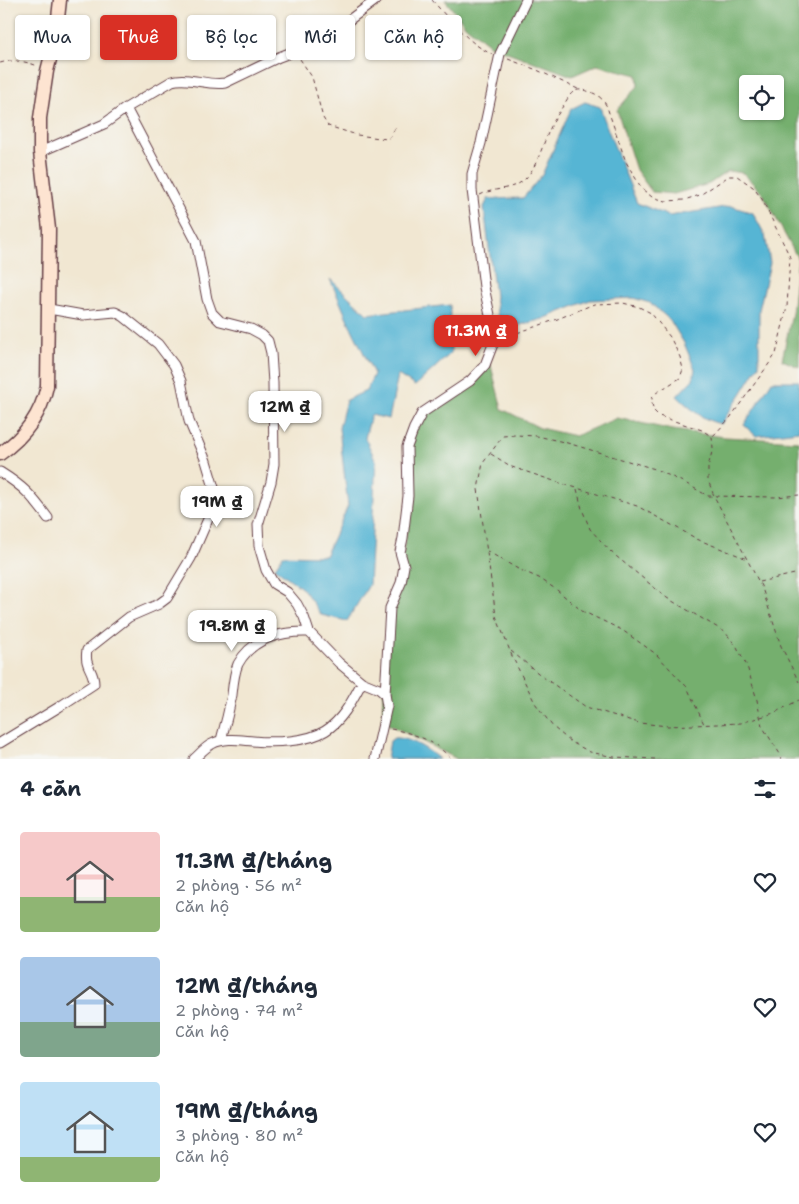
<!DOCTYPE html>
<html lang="vi">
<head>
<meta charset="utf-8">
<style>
  :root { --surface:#fff; --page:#f2f2f3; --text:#1f2937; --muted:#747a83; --accent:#d93025 }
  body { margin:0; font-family:"Shantell Sans",sans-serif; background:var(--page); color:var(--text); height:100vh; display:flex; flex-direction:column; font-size:19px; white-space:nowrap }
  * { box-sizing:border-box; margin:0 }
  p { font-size:16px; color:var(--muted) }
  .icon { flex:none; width:28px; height:28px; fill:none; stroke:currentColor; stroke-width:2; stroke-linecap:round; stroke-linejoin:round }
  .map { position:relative; height:759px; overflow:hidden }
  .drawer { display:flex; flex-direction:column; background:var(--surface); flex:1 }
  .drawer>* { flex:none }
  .guide { position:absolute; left:15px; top:15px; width:500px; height:45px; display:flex; gap:10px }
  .tools { position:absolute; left:739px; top:75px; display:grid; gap:10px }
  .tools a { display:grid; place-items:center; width:45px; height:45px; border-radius:5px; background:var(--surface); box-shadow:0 1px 4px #0004; font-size:25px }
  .price { position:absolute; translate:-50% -42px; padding:0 11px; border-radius:10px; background:#fff; color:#222; font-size:16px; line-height:32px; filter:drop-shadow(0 1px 2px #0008) }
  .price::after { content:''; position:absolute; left:50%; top:30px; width:15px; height:11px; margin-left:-8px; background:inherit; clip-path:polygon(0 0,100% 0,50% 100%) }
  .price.on { background:var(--accent); color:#fff }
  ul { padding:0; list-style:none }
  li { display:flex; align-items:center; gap:15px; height:125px; padding:0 20px }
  li span { display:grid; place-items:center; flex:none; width:140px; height:100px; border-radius:5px; color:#555 }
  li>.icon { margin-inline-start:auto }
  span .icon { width:60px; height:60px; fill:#fffc; stroke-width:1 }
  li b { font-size:21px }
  h2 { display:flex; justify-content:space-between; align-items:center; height:60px; padding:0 20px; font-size:21px }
  .chip { padding:0 18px; border-radius:5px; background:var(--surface); box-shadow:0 1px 4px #0004; font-size:18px; line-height:45px }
  .chip.on { background:var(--accent); color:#fff }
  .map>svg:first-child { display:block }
</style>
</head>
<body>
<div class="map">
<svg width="799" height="759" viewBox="0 0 799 759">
  <rect width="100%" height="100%" fill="#f6f6f2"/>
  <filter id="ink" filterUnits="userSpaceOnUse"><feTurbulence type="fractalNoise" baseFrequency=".02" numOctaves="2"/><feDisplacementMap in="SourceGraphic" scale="10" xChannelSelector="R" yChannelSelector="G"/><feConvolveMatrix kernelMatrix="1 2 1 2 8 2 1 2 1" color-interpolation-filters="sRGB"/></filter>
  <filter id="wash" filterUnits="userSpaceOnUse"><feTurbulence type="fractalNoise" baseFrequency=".0096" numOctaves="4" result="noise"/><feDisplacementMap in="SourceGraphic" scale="20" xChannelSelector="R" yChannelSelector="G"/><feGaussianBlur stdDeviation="1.12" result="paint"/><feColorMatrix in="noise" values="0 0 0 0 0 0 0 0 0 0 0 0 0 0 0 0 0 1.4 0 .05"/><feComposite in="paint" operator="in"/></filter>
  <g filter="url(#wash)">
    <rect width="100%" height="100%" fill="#f1e7d2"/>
    <!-- forest -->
    <path fill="#75af6e" stroke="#60674c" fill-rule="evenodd" d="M445 0H799V367L782 360 792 313 798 259 763 194 743 173 728 171 709 184 674 194 652 192 636 170 617 110 638 86 637 75 597 65 572 76 491 46 466 26ZM748 84H775V111H748Z
      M490 362 502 409 540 428 575 436 617 418 673 430 725 437 799 441V759H457L382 721 384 669 411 504 410 458 414 420 456 399Z"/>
    <!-- water -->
    <path fill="#56b5d4" stroke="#506a80" d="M585 102 600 107 608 130 637 203 669 216 731 206 753 213 765 235 770 263 759 310V365L741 394 721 424C702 420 691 409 677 396L693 379 695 369 684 343 670 320 650 303 633 298 590 300 543 319 513 327 498 321 484 207 488 199 523 198 542 175 571 109Z
      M330 279 367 314 450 305 451 353 415 386 398 375 389 419 371 415 365 438 376 461 369 585 347 621 321 615 304 590 275 568 283 555 325 556 348 506 339 428 346 400 366 391 374 374 349 323Z
      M772 381H799V431L756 436 744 425Z
      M394 738C409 737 428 749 439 759H387L390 741Z"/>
  </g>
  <g filter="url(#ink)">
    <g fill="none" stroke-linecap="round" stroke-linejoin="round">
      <defs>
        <path id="street" d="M126 108 196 241 207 299 212 313 220 321 251 329 262 335 268 341 271 353 273 383 274 464 271 482 258 525 259 546 266 570 274 584 287 592 297 604 304 617 309 632 339 663 362 682 379 689 385 694 387 706 375 759
          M40 152 104 124 126 108 172 81C189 76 207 86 225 83L279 57 321 41 376 0
          M0 472C24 487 31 495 48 518
          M385 694 390 608 401 583 404 566 400 552 403 538 408 496 407 447 414 428 422 413 470 381 485 365 495 339 484 287 472 190V174L481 143 500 54 526 0
          M221 740C225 726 229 710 232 695 233 685 234 673 238 664 252 638 282 631 309 632
          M0 743 59 707 94 684C94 669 84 668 87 650L129 617 159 604 167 598 191 558 212 510 215 491 206 461 189 421 181 381 174 365 158 344 123 316 115 312 83 315 49 309
          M194 759C200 754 205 747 212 744 225 737 240 740 253 741 274 743 307 742 325 731 343 720 353 699 362 682"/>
        <path id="secondary" d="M0 454C24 437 41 415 47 386L49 229 40 152V118L47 71 56 36 60 0"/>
      </defs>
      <!-- street casing -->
      <use href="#street" stroke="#633d44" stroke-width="11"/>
      <!-- secondary casing -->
      <use href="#secondary" stroke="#633d44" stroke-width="15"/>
      <!-- path -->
      <path stroke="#633d44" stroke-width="1" stroke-dasharray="4 4" stroke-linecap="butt" d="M432 0C447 17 471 46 492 54
        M300 59 312 77 323 118 328 126 357 135 387 139 390 137 397 125
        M508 59 537 70 580 90
        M0 63C14 59 24 61 38 66
        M480 195C495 187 514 191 526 178 537 166 542 147 548 133 552 123 558 114 563 106 567 100 570 93 575 91 579 89 583 90 587 91 596 93 603 98 607 107L626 162 642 189 652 197 666 201 684 200 700 195 729 176H737L753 187 762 199 790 257 787 307 776 354 730 418 712 437
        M502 338 555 320 594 304 623 303 639 307 651 313 670 337 680 357 683 369 680 378 656 393 652 398V404L654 411 659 416 702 430 712 437 713 448 708 467V480L714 496 762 588 781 646 799 682
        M491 454 512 467 560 483 637 506 699 540 745 558
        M577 489 582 509 590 529 611 552 667 598 725 632 737 647 747 666 757 700 762 726 780 754 781 759
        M487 551 518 569 539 578 557 590 582 611 622 630 656 654 687 687 704 724
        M759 582 799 573
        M511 651 543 677 586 707 639 723 668 726 741 723 774 713 799 700
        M391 729C414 733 436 741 451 759
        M655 759 614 757 590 752 571 742 553 727 535 703 512 656 496 616 478 489 483 463 503 436 515 435 537 436 564 442 655 469 685 483 708 496 776 497 799 495"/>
      <!-- street -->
      <use href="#street" stroke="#fff" stroke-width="9"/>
      <!-- secondary -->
      <use href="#secondary" stroke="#fde4d1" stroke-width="12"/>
    </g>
  </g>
</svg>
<div class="tools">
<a><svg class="icon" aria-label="locate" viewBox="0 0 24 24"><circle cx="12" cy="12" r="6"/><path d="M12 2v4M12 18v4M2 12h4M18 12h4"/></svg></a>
</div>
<b class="price on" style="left:476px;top:357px">11.3M ₫</b>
<b class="price" style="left:285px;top:433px">12M ₫</b>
<b class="price" style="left:217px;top:528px">19M ₫</b>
<b class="price" style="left:232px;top:652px">19.8M ₫</b>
<div class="guide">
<a class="chip">Mua</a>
<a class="chip on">Thuê</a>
<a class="chip">Bộ lọc</a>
<a class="chip">Mới</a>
<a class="chip">Căn hộ</a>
</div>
</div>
<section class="drawer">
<h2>4 căn<svg class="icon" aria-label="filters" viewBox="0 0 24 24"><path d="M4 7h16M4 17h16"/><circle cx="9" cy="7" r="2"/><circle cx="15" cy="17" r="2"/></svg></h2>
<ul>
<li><span style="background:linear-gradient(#f6c9c9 65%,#8fb573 0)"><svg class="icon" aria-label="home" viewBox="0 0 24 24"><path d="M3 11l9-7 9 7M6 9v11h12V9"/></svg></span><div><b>11.3M ₫/tháng</b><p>2 phòng · 56 m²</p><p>Căn hộ</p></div><svg class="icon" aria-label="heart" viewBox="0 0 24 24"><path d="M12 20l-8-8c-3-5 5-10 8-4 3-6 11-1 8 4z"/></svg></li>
<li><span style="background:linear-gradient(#a9c7e8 65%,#7fa58c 0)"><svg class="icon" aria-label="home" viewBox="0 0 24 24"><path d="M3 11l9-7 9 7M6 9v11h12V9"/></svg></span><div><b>12M ₫/tháng</b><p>2 phòng · 74 m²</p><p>Căn hộ</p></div><svg class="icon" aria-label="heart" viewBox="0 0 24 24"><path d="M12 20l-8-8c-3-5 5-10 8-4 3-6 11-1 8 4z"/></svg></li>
<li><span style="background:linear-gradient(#bfe0f5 75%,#8fb573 0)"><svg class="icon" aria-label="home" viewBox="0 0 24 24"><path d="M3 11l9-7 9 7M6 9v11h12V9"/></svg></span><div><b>19M ₫/tháng</b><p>3 phòng · 80 m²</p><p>Căn hộ</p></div><svg class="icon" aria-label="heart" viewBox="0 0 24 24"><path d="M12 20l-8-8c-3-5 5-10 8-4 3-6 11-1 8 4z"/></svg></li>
</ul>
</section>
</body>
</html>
